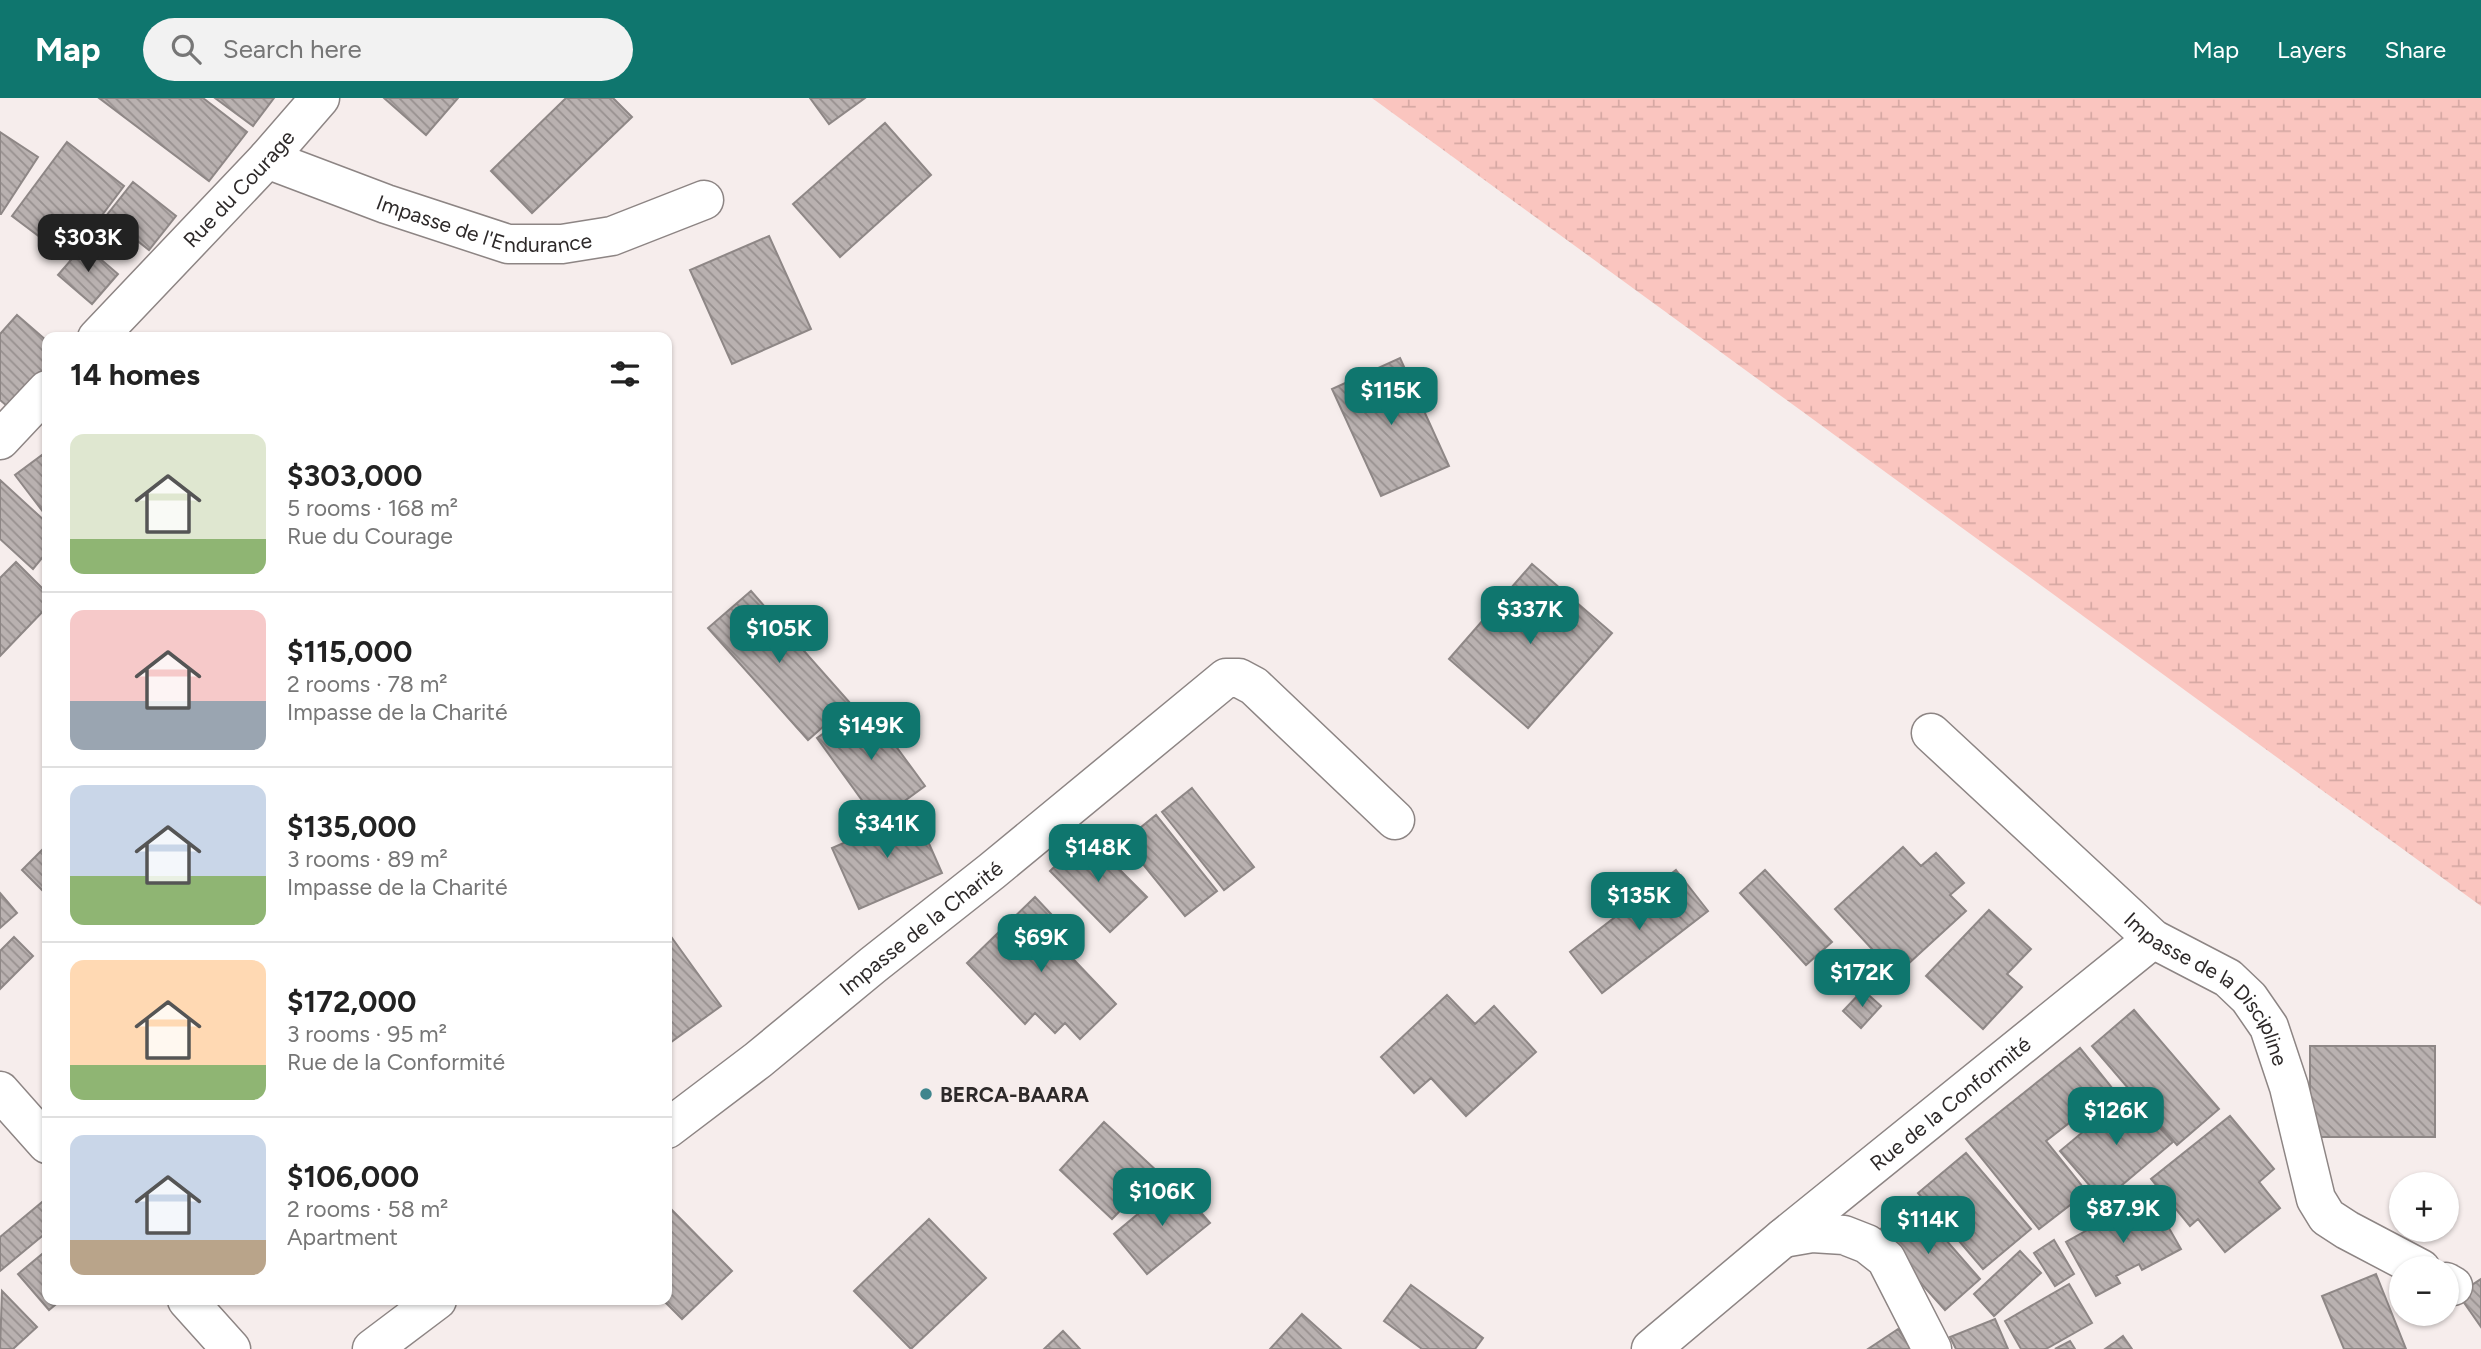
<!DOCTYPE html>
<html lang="en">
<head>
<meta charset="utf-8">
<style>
  :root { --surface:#fff; --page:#f2f2f2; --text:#222; --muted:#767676; --line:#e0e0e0; --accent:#0f766e }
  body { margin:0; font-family:Figtree,sans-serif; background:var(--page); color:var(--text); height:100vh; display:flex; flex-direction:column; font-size:26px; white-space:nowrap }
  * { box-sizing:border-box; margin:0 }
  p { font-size:23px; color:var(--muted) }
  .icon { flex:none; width:38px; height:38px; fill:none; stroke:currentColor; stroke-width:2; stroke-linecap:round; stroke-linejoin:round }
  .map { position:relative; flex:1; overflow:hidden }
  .side { position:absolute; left:42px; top:234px; width:630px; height:973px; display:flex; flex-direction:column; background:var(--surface); border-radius:14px; box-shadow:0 2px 5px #0004 }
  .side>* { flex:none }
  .fabs { position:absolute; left:2389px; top:1074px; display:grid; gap:14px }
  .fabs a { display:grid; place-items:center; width:70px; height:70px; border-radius:50%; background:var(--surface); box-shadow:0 2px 5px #0004; font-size:35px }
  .price { position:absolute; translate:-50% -60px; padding:0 16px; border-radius:14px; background:var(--accent); color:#fff; font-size:23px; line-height:46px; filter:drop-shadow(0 2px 4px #0008) }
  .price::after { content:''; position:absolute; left:50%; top:42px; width:21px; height:16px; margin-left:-10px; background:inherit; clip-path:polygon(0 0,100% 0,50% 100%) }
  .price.current { background:#222; color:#fff }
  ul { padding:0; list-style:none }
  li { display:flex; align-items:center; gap:21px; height:175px; padding:0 28px }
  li+li { border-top:2px solid var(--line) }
  li span { display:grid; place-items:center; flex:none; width:196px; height:140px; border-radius:14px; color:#555 }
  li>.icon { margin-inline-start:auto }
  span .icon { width:84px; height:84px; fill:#fffc; stroke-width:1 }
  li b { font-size:30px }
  h2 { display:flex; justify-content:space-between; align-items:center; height:84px; padding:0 28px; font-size:30px }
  header { display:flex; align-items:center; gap:42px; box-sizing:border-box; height:98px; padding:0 35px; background:var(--accent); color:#fff }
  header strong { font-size:33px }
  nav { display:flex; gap:38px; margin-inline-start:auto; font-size:24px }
  .search { width:490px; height:63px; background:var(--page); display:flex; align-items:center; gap:18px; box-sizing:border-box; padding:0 24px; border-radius:38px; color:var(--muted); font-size:26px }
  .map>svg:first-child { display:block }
</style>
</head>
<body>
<header>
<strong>Map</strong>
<div class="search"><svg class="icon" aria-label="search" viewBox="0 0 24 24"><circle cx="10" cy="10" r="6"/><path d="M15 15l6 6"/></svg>Search here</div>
<nav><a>Map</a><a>Layers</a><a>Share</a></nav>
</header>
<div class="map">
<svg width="2481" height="1251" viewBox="0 0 2481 1251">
  <defs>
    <pattern id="wetland-marsh" width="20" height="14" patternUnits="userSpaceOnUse" patternTransform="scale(1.75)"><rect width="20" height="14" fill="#fac5bf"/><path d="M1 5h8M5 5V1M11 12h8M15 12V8" fill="none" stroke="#d7a9a4"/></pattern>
    <pattern id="building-back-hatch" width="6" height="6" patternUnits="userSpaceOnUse" patternTransform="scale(1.75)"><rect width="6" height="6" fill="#b9b1b0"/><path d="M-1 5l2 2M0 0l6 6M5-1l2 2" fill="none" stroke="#97908f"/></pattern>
  </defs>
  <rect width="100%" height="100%" fill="#f6edec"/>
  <!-- wetland -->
  <path fill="url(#wetland-marsh)" d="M1372 0H2481V808Z"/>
  <!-- building -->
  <path fill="url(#building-back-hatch)" stroke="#8e8786" stroke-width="2" d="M99 0H203L247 34 209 83Z
    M215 0H274L253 28Z
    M384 0H458L426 37Z
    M566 0H613L632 19 532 115 491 73Z
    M810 0H865L829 26Z
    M885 25 931 77 840 159 793 106Z
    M0 34 38 59 1 116H0Z
    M67 44 124 88 69 161 12 118Z
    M133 84 176 118 149 152 106 118Z
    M769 138 811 231 732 266 690 172Z
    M84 147 118 176 92 206 58 177Z
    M17 217 47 243V277L14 314 0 302V236Z
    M1400 260 1449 368 1381 398 1332 291Z
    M42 357 47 365V419L15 377Z
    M0 382 47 425V454L33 471 0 441Z
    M16 464 47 495V509L0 558V480Z
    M1532 466 1612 535 1528 630 1449 561Z
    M751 493 850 605 808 642 708 530Z
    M865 606 925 688 877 723 817 640Z
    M1192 690 1254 769 1224 792 1162 714Z
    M915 714 942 775 859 811 832 750Z
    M1156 717 1217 793 1185 818 1124 743Z
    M1086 738 1147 799 1110 834 1050 773Z
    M47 747V797L22 772Z
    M1903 749 1921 768 1936 755 1964 785 1950 797 1966 813 1896 877 1835 811Z
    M1676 772 1708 813 1602 895 1570 854Z
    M1765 772 1832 844 1806 867 1740 795Z
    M0 795 17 815 0 830Z
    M1035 799 1067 833 1056 843 1116 906 1080 941 1065 925 1055 935 1035 915 1025 926 967 865Z
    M1989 812 2031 851 2007 876 2022 889 1983 931 1926 878Z
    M667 833 721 908 667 947Z
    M14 839 33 858 0 891V853Z
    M1863 892 1881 908 1861 930 1843 913Z
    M1447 897 1475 926 1494 908 1536 954 1466 1018 1431 980 1414 995 1381 959Z
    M2134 912 2219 1011 2177 1047 2092 948Z
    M2310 948H2435V1039H2310Z
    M2080 950 2113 991 2046 1043 2087 1094 2039 1131 1966 1041Z
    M2128 996 2173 1044 2103 1103 2060 1053Z
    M2230 1018 2274 1071 2259 1084 2280 1110 2225 1154 2198 1121 2190 1128 2151 1081Z
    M1104 1024 1158 1074 1112 1121 1060 1072Z
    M1966 1055 2031 1131 1983 1171 1918 1095Z
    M1175 1085 1210 1125 1147 1176 1114 1136Z
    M2150 1097 2181 1151 2142 1172 2139 1166 2116 1178 2120 1185 2096 1198 2066 1144Z
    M47 1100V1134L0 1173V1139Z
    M1912 1103 1980 1181 1945 1212 1876 1135Z
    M667 1107 732 1173 682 1221 663 1202H667Z
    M929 1121 986 1180 911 1251 854 1193Z
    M2054 1142 2074 1176 2055 1188 2034 1155Z
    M47 1152V1202H61L49 1212 18 1176Z
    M2020 1153 2041 1175 1994 1218 1974 1196Z
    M2376 1176 2406 1251H2344L2322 1198Z
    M2481 1181V1229L2458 1196Z
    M2069 1186 2092 1225 2046 1251H2021L2005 1223Z
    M1411 1187 1483 1240 1475 1251H1422L1384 1223Z
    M2 1193 37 1229 13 1251H0Z
    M1302 1216 1341 1251H1270Z
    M1995 1221 2008 1251H1956L1950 1239Z
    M1898 1231 1912 1251H1868Z
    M1063 1233 1080 1251H1044Z
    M2123 1238 2132 1251H2105L2115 1244Z
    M2070 1243 2075 1251H2055Z"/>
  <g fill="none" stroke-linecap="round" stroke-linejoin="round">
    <defs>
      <g id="minor">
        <path id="s1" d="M267 61 386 106 508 146H562L612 138 704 102"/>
        <path id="s2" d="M97 240 267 61 320 0"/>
        <path d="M0 342 47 292"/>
        <path id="s3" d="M1931 635 2153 841 2228 880 2249 900 2269 929 2289 989 2316 1101 2327 1119 2347 1132 2421 1171"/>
        <path d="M0 993 47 1046"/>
        <path id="s4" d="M667 1031 758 962 873 867 992 773 1226 580H1239L1254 588 1395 722"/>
        <path d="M1783 1140 1812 1135 1844 1137 1867 1146 1886 1161 1932 1251"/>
        <path d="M2446 1184 2453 1188"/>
        <path d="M187 1202 231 1251"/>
        <path d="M372 1251 437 1202"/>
        <path id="s5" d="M1651 1251 1783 1140 2153 841"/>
      </g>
    </defs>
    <!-- minor casing -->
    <use href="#minor" stroke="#8d8584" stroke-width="41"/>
    <!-- minor -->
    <use href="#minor" stroke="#fff" stroke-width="38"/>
  </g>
  <!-- markers -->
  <circle fill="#3e858d" stroke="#f6edec" stroke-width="2.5" cx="926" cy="996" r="7"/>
  <g text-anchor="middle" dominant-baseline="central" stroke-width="5" stroke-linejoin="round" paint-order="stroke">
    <!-- street labels -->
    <g font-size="21" fill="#2d2929" stroke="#f6edec">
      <text stroke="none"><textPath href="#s2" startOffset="206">Rue du Courage</textPath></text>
      <text stroke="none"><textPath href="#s1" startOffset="229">Impasse de l'Endurance</textPath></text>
      <text stroke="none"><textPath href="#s4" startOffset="324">Impasse de la Charité</textPath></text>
      <text stroke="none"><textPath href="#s3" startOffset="380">Impasse de la Discipline</textPath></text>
      <text stroke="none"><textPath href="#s5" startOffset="387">Rue de la Conformité</textPath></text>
    </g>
    <!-- poi labels -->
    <g font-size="21" font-weight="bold" fill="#2d2929" stroke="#f6edec" text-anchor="start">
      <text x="940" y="996">BERCA-BAARA</text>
    </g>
  </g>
</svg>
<div class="fabs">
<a>+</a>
<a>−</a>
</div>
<b class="price current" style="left:88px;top:176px">$303K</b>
<b class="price" style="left:1391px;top:329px">$115K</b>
<b class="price" style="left:1530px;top:548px">$337K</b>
<b class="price" style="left:779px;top:567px">$105K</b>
<b class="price" style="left:871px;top:664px">$149K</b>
<b class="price" style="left:887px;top:762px">$341K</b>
<b class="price" style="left:1098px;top:786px">$148K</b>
<b class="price" style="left:1639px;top:834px">$135K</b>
<b class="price" style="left:1041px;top:876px">$69K</b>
<b class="price" style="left:1862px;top:911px">$172K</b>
<b class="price" style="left:2116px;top:1049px">$126K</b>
<b class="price" style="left:1162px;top:1130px">$106K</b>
<b class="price" style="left:2123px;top:1147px">$87.9K</b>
<b class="price" style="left:1928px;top:1158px">$114K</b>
<section class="side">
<h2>14 homes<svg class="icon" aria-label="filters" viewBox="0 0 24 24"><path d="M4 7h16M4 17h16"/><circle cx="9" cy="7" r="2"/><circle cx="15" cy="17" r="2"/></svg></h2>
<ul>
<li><span style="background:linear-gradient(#dfe7d0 75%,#8fb573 0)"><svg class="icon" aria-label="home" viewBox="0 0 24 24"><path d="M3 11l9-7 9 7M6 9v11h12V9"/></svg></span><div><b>$303,000</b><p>5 rooms · 168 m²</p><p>Rue du Courage</p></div></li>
<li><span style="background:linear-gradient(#f6c9c9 65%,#9aa5b1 0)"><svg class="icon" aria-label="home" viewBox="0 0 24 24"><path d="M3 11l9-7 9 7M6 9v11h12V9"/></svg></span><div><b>$115,000</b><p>2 rooms · 78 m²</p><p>Impasse de la Charité</p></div></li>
<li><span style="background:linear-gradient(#c9d6e8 65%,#8fb573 0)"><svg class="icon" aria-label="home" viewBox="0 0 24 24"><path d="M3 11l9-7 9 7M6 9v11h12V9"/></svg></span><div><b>$135,000</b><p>3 rooms · 89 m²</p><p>Impasse de la Charité</p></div></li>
<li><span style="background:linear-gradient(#ffd9b3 75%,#8fb573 0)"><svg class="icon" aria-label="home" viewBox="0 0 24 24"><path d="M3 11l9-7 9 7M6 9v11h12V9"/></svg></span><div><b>$172,000</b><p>3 rooms · 95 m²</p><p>Rue de la Conformité</p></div></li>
<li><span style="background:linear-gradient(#c9d6e8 75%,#b9a48a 0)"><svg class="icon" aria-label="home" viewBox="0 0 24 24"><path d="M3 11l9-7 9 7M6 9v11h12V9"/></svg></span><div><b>$106,000</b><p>2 rooms · 58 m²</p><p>Apartment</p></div></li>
</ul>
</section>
</div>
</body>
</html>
